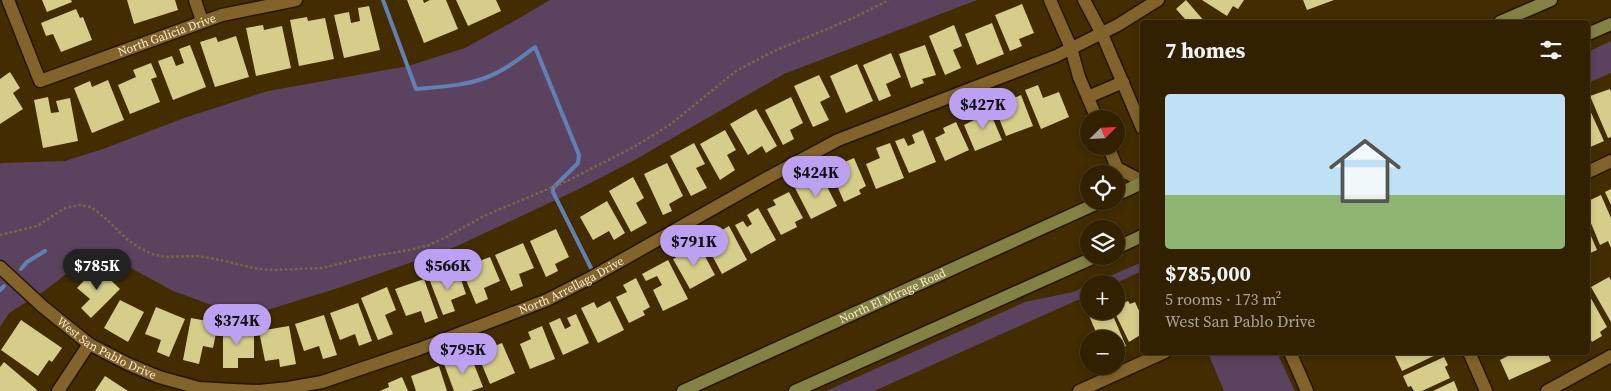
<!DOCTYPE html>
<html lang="en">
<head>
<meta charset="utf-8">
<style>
  :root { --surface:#322100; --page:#3d2e0f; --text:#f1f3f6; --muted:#a8a399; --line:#4d3e22; --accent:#bca0f2 }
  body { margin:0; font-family:"Source Serif 4",serif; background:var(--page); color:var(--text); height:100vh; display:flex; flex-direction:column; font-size:19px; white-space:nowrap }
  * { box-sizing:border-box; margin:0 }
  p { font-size:16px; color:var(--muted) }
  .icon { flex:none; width:28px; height:28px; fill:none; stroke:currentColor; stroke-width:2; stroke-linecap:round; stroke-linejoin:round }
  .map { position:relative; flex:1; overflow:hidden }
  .details { position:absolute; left:1140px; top:20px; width:450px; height:335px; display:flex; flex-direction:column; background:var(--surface); border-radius:5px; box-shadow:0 2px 8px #0003,0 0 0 1px var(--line) }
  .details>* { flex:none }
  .needle { width:32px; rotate:66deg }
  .controls { position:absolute; left:1080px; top:110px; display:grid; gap:10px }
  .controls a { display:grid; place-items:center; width:45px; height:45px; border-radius:50%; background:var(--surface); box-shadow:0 2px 8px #0003,0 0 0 1px var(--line); font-size:25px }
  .price { position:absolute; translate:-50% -42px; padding:0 11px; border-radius:18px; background:var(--accent); color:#111; font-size:16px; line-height:32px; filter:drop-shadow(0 1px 2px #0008) }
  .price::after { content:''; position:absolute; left:50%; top:30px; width:15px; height:11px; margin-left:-8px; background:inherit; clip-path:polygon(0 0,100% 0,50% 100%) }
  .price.current { background:#222; color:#fff }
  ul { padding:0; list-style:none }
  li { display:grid; align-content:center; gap:10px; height:265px; padding:0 25px }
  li+li { border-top:1px solid var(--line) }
  li span { display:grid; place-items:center; height:155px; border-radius:5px; color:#555 }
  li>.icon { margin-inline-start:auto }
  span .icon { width:90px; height:90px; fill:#fffc; stroke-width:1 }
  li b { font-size:21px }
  h2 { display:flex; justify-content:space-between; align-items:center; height:60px; padding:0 25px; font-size:21px }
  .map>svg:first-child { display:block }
</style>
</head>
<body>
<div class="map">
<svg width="1611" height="391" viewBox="0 0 1611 391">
  <rect width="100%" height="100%" fill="#422c00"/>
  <!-- green -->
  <path fill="#5b4360" d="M550 0H977L784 74 631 162 577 190 455 247 338 288 267 310 217 307 173 291 109 256 99 249 44 291 9 313 0 327V164L1 163 65 161 103 149 184 118 268 91 408 66 465 48 516 20Z
    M1611 41V73L1588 83V52Z
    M1142 262V271L1114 284H1092Z
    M1089 285V295L874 391H826L1025 302 1073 292Z
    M1208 353H1277L1295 391H1224Z"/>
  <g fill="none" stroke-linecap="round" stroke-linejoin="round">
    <!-- stream -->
    <path stroke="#6280b3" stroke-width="4" d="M383 0 416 89C439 87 463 86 485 78 504 71 519 59 535 47L579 155 578 163 553 188V192L591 268
      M21 269 27 262 45 251
      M0 290 4 286"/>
  </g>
  <!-- building -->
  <path fill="#d7cd8b" d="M42 0H71L72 2 47 12Z
    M127 0H175L178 10 134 24Z
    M407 0H423L424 3 430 0H446L458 29 424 43Z
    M456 0H496L501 11 468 26Z
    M1186 0 1205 22H1181L1185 19 1176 9Z
    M1202 0H1244L1238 9 1233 6 1227 16Z
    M1303 0H1334L1307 10Z
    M1022 4 1034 33 1019 39 1022 46 1010 51 995 15Z
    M369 6 380 50 344 58 334 15 349 12 351 23 360 21 358 8Z
    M76 9 80 18 83 17 92 40 61 52 53 34 46 36 41 23Z
    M307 17 308 21 325 18 334 59 299 66 290 20Z
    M992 23 1004 54 977 65 965 34Z
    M263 25 264 30 282 26 291 68 256 76 246 28Z
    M954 25 962 46 953 50 961 68 945 75 929 36Z
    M236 36 249 77 215 87 200 42 216 37 218 42Z
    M190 45 206 87 173 100 158 61 172 56 176 66 184 63 179 49Z
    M925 45 936 75 922 79 924 83 911 88 899 54Z
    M891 53 901 77 886 84 891 96 879 101 863 65Z
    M151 63 157 77 151 79 160 102 130 114 118 85 136 77 133 70Z
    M857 64 873 101 846 113 830 76Z
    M10 72 20 88 13 93 23 109 0 124V79Z
    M819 75 830 97 820 102 829 120 813 127 794 86Z
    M108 80 124 120 92 133 74 88 90 81 92 87Z
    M1038 85 1043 98 1059 92 1069 117 1041 129 1025 90Z
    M1610 89 1611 92V137L1608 138 1590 96Z
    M1021 95 1033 126 1006 136 993 103 1006 98 1009 106 1014 104 1012 99Z
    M48 97 51 113 59 112 56 101 70 98 78 141 43 148 34 100Z
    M791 97 803 123 790 130 794 139 783 145 765 110Z
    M987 105 1002 140 975 151 964 125 978 118 975 110Z
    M1588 106 1604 141 1588 148Z
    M756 109 777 146 766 153 762 146 748 155 730 124Z
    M956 122 969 150 945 161 935 138 945 133 943 128Z
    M725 130 736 150 727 155 735 170 720 180 700 144Z
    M923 130 936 162 909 173 895 141 904 138 908 146 915 143 912 135Z
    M694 143 705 164 696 168 707 188 691 196 670 156Z
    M890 143 904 178 876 189 866 164 880 158 876 148Z
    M854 158 866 186 859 190 861 194 844 202 833 176 843 171 840 164Z
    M667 163 683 196 669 204 672 211 663 215 644 174Z
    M633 177 644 198 636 203 647 223 631 232 609 191Z
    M822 177 837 206 811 219 795 188 807 182 812 192 818 189 814 182Z
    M1611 189V205L1605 192Z
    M789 192 803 218 795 222 797 227 781 235 767 209 776 205 773 200Z
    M1601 195 1611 218V248L1608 241 1600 245 1588 216V201Z
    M607 201 625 233 614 240 609 231 593 240 580 217Z
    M758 208 776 240 751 254 735 225 743 221 747 227 752 224 747 215Z
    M729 226 747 260 722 274 707 246 718 240 715 234Z
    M556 229 569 257 555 264 558 271 546 277 530 241Z
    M1588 229 1597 250 1588 254Z
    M523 243 534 268 519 274 523 286 511 291 495 255Z
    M699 245 715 275 690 289 673 259Z
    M490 257 500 281 484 288 488 299 476 304 461 268Z
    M668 260 688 299 663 311 653 290 662 285 657 276 646 281 642 274Z
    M97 267 120 289 91 318 81 308 90 299 77 288Z
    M458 271 466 294 451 300 455 311 443 315 430 281Z
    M1609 277 1611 280V322L1591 287Z
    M636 278 650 307 643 311 645 315 629 323 616 297 627 292 623 285Z
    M424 279 438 318 425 323 421 311 406 316 395 289Z
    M387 287 396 310 385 315 393 334 378 340 361 298Z
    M1588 293 1607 327 1600 332 1602 336 1592 342 1588 334Z
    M120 300 144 312 128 342 104 328Z
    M610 301 624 330 598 343 581 308 594 302 597 308Z
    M1128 301 1130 304 1135 302 1142 317V334L1129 342 1114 311H1116V306Z
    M358 303 372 341 359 346 355 334 340 340 330 313Z
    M156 307 185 319 169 357 157 352 161 340 145 334Z
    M1087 311H1111L1126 346 1116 350V339H1099Z
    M576 314 589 343 563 355 549 323 560 318 565 329 571 326 567 318Z
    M324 315 337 355 323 359 319 346 304 351 295 324Z
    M191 318 218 323 213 348 203 346 199 364 183 360Z
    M21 320 62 348 52 362 49 360 38 376 1 350Z
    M289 326 296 364 280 367 279 359 265 361 259 331Z
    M542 326 555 359 530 369 520 344 531 339 528 332Z
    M223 329H254V358H238V368H223Z
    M502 343 515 373 490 384 477 353Z
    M1393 352H1442L1402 371Z
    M1516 352H1547L1551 361 1509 380 1500 360Z
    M470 354 483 387 471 391H454L444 364Z
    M1444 357 1448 365 1445 367 1450 378 1422 391H1414L1411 386 1408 387 1403 376Z
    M4 362 37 390 36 391H0V367Z
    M439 366 447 391H416L411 376Z
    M105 376 128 391H95Z
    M402 377 408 391H380L389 387 388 383Z
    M1454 381 1458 391H1433Z"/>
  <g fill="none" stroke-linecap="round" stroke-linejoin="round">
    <defs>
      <g id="street">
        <path id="s1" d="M8 0 40 81 222 15 296 0"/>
        <path d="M195 0 202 21"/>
        <path d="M1050 0 1071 48 1079 77 1097 119"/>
        <path d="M1084 0 1102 34 1142 128"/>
        <path d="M1088 97 1123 82"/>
        <path d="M1108 146 1117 168 1142 181"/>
        <path d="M1588 172 1611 161"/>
        <path id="s2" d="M0 267 42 306 89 344 128 364 159 377 199 388 233 390 259 391 288 388 322 382 419 349 547 300 592 277 767 178 838 140 1056 56 1118 25 1158 0"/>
        <path d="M1290 352 1307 391"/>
        <path d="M1469 352 1486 391"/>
        <path d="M58 391 89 344"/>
        <path d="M1079 391 1165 352"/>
        <path d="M1547 391 1611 356"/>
      </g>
      <g id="secondary">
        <path d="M1500 22 1551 0"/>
        <path d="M1588 34 1611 24"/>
        <path d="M1116 195 1142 183"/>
        <path d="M1116 248 1142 236"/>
        <path id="s3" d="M683 391 1102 201"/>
        <path d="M795 391 1097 256"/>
      </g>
    </defs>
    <!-- street casing -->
    <use href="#street" stroke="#241500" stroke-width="15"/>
    <!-- secondary casing -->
    <use href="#secondary" stroke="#241500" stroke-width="15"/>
    <!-- path -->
    <path stroke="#7d6941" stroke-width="2.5" stroke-dasharray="2.5 2.5" stroke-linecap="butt" d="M0 235 37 226 65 208 79 205 91 207 104 217 128 240 140 248 152 254 165 257 199 256 220 260 258 269 275 270 322 268 362 258 409 250 429 245 446 237 486 215 567 181 632 148 671 124 736 71 772 52 851 19 889 0"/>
    <!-- street -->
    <use href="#street" stroke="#81632b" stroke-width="12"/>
    <!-- secondary -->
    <use href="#secondary" stroke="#848144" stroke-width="12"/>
  </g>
  <g text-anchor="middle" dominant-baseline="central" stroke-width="5" stroke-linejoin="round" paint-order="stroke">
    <!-- street labels -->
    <g font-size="12" fill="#fcebce" stroke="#422c00">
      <text stroke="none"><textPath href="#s1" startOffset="222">North Galicia Drive</textPath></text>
      <text stroke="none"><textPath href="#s2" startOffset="628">North Arrellaga Drive</textPath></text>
      <text stroke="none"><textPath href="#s3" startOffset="230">North El Mirage Road</textPath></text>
      <text stroke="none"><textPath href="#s2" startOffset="135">West San Pablo Drive</textPath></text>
    </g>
  </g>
</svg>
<div class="controls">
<a><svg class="needle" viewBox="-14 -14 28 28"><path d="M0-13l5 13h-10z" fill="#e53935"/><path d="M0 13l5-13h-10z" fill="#a8a399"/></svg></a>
<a><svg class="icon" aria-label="locate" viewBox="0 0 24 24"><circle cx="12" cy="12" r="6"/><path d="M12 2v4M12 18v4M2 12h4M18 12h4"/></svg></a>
<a><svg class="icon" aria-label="layers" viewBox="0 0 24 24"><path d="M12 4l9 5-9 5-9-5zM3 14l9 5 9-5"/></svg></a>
<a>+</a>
<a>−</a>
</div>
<b class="price" style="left:983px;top:130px">$427K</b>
<b class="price" style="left:816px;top:198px">$424K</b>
<b class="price" style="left:694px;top:267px">$791K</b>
<b class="price current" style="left:97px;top:291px">$785K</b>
<b class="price" style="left:448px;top:291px">$566K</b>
<b class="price" style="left:237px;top:346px">$374K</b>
<b class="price" style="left:463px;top:375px">$795K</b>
<section class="details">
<h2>7 homes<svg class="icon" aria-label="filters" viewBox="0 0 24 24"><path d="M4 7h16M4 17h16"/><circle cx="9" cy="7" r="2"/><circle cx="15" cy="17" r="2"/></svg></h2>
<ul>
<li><span style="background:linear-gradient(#bfe0f5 65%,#8fb573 0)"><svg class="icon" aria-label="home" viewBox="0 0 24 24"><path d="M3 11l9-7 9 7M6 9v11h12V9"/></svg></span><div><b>$785,000</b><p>5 rooms · 173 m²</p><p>West San Pablo Drive</p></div></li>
</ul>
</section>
</div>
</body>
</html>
